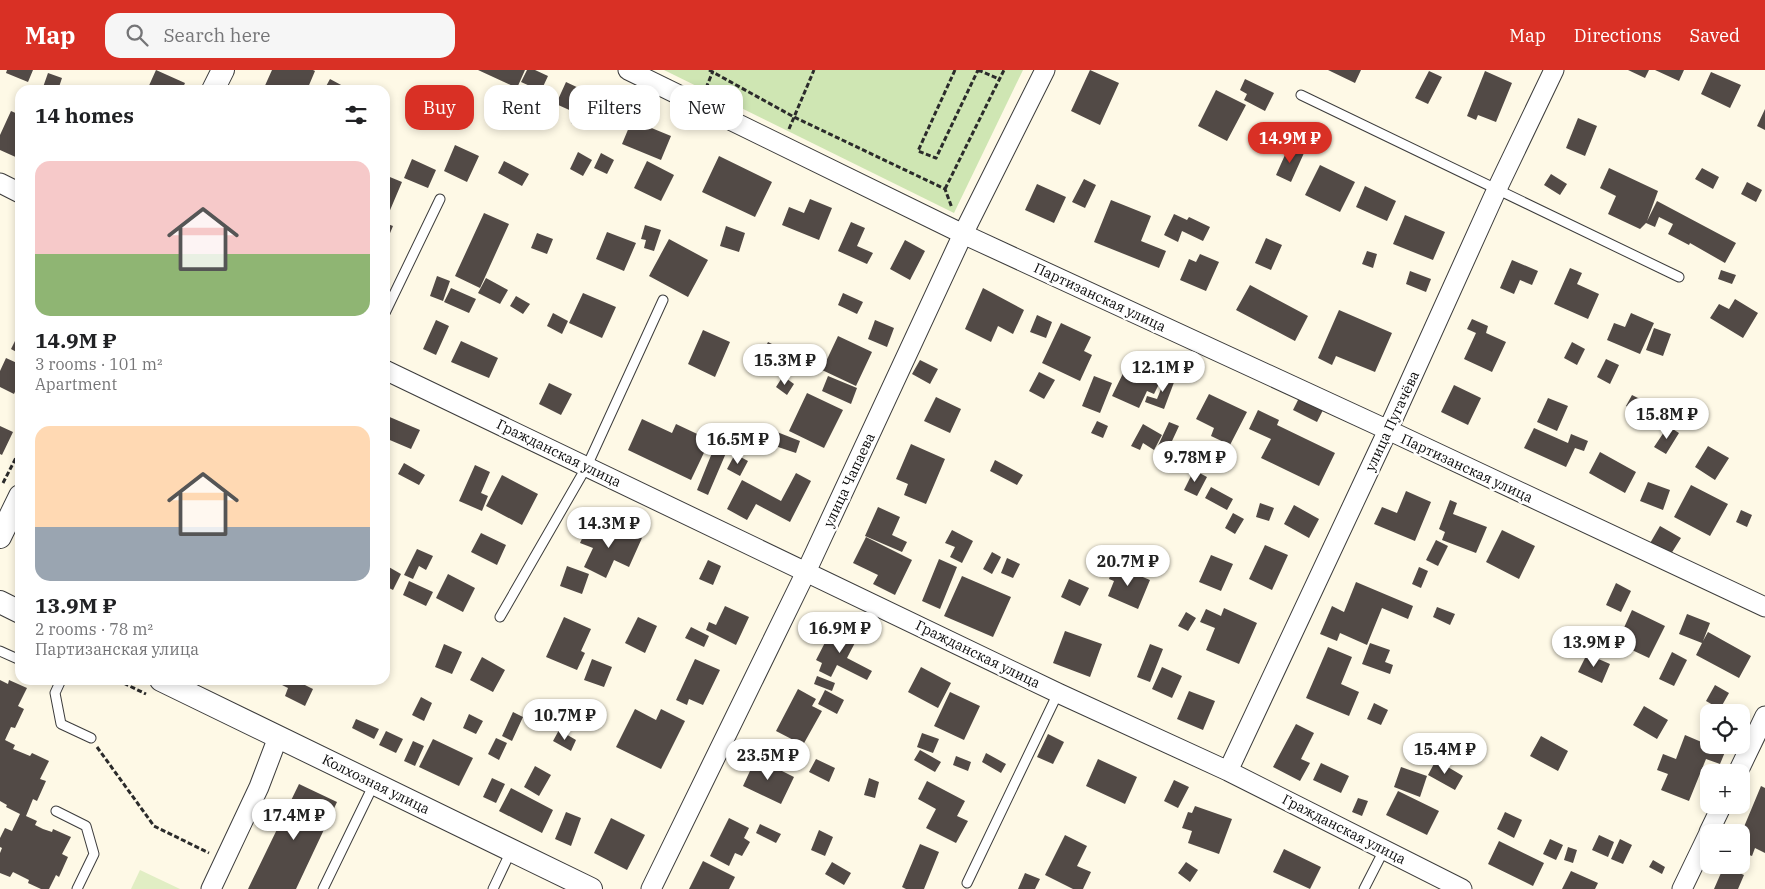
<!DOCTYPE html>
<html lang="en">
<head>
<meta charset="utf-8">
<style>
  :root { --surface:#fff; --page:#f6f6f6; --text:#202124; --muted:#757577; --accent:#d93025 }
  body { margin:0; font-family:"IBM Plex Serif",serif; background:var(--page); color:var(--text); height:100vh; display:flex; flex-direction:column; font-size:19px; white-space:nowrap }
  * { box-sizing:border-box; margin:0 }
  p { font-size:16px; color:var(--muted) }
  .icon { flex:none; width:28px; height:28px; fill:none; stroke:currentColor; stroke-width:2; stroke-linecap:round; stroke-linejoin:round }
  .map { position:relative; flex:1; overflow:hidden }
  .sheet { position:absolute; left:15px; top:15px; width:375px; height:600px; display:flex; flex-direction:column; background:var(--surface); border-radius:15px; box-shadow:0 2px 8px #0003 }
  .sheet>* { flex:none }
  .banner { position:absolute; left:405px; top:15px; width:475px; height:45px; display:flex; gap:10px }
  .buttons { position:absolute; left:1700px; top:634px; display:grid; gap:10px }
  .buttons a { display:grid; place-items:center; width:50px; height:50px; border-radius:10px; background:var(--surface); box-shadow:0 2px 8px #0003; font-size:25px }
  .price { position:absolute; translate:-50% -42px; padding:0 11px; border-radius:18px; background:#fff; color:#222; font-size:16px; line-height:32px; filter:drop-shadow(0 1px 2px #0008) }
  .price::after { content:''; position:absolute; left:50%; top:30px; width:15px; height:11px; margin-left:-8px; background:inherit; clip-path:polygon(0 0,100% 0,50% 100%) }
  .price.current { background:var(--accent); color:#fff }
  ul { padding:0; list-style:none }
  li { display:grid; align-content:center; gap:10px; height:265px; padding:0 20px }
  li span { display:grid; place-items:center; height:155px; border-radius:15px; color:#555 }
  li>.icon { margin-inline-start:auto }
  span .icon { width:90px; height:90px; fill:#fffc; stroke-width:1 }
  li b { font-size:21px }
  h2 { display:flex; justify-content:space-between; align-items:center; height:60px; padding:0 20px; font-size:21px }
  .chip { padding:0 18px; border-radius:15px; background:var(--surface); box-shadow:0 2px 8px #0003; font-size:18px; line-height:45px }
  .chip.current { background:var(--accent); color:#fff }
  header { display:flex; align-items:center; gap:30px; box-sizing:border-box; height:70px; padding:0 25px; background:var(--accent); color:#fff }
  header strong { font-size:24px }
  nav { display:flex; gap:28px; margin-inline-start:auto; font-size:18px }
  .search { width:350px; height:45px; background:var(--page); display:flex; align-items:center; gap:12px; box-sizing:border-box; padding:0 18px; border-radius:15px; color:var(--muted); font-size:19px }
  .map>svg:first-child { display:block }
</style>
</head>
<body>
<header>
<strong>Map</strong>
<div class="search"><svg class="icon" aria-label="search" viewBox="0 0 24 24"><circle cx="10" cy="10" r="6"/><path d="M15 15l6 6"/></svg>Search here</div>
<nav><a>Map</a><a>Directions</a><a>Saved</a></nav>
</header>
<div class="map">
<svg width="1765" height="819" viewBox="0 0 1765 819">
  <rect width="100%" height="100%" fill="#fef9e6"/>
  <!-- green -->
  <path fill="#cfe6b3" d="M664 0H1023L954 143Z"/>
  <!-- pitch -->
  <path fill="#e1eec4" d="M140 800 180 819H131Z"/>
  <!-- building -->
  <path fill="#524a46" d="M7 0H33L28 12 6 3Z
    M156 0 185 13 182 20H147Z
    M272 0H313L315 1 307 20H263Z
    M478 0H525L517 18Z
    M527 0H535L548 6 541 21 521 12Z
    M1090 0 1119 13 1100 55 1071 41Z
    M1328 0H1361L1355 13Z
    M1628 0H1649L1645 8Z
    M1655 0H1684L1679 11Z
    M1429 1 1442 7 1428 34 1415 28Z
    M1485 1 1512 13 1496 52 1478 45 1476 50 1467 46Z
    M1711 2 1741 15 1730 38 1701 24Z
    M48 3 62 8 58 20H42Z
    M330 9 343 16 341 20H324Z
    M1245 9 1274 23 1265 41 1244 30 1247 24 1240 20Z
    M566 12 600 28 586 59 571 53 576 43 556 34Z
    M610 20 625 26 617 48 601 41Z
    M1216 20 1246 35 1227 71 1198 56Z
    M628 26 640 32 632 49 620 42Z
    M1765 39V60L1757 56Z
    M11 41 20 45V89L0 80V65Z
    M1578 48 1597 56 1585 86 1566 78Z
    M632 50 671 66 661 90 622 74Z
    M455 75 479 86 467 112 444 101Z
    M1289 76 1304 83 1291 112 1276 105Z
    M578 82 592 90 583 106 570 99Z
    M601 83 614 90 607 104 594 98Z
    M719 86 772 112 755 147 702 122Z
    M412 89 436 100 428 118 404 108Z
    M504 91 529 104 522 116 498 103Z
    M647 91 674 105 661 131 634 118Z
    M1320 95 1355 112 1340 142 1305 125Z
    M1609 98 1658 121 1647 151 1657 131 1736 173 1725 193 1690 173 1689 175 1668 164 1673 154 1659 147 1655 157 1646 153 1640 159 1608 144 1616 126 1600 118Z
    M1702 98 1719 107 1713 119 1695 109Z
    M1551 104 1567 114 1560 125 1544 115Z
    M385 105 402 112 388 145 385 144Z
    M1084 109 1096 115 1085 138 1072 132Z
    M1747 112 1762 120 1756 132 1741 124Z
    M1037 114 1066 127 1054 153 1025 140Z
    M1365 116 1396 131 1387 151 1356 137Z
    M810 129 832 138 819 170 782 155 789 137 804 143Z
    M1111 130 1151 146 1141 171 1166 181 1159 198 1094 172Z
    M484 143 509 154 480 218 455 206Z
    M1174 144 1187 150 1189 147 1210 157 1203 171 1182 161 1178 172 1164 165Z
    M1405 145 1445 162 1433 190 1393 174Z
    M851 152 865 158 857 176 873 183 867 194 838 181Z
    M385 153 393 156 388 168 385 167Z
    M645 155 661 160 654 181 644 178 646 170 641 169Z
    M726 156 745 163 739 182 720 176Z
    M607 162 636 173 624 201 596 189Z
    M537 163 553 169 547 184 531 178Z
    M1266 168 1282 175 1271 200 1255 193Z
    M669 169 708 190 688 227 649 206Z
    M905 170 925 181 910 210 890 199Z
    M1367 181 1377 184 1373 198 1362 194Z
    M1200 184 1219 192 1206 221 1180 210 1189 189 1196 192Z
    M1512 190 1538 201 1532 215 1520 210 1514 224 1500 218Z
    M1570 198 1582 203 1577 214 1599 224 1588 249 1554 234Z
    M1721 200 1736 205 1732 214 1718 209Z
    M1410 201 1431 209 1426 222 1406 214Z
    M437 206 450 211 443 231 430 226Z
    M486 208 508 220 500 234 478 223Z
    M1250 215 1308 246 1295 271 1236 240Z
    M451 218 476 229 469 243 444 232Z
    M983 218 1024 240 1013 264 998 256 991 272 965 259Z
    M583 223 616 237 602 268 569 253Z
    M843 223 863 232 857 244 838 235Z
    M516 226 530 234 523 244 510 236Z
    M1735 229 1758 243 1743 268 1710 248 1719 234 1729 239Z
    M1339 240 1392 263 1375 302 1336 286 1332 295 1318 288Z
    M553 243 568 251 562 264 547 256Z
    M1631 243 1654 253 1640 284 1607 270 1614 253 1625 257Z
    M1037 245 1052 252 1046 268 1030 262Z
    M1472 249 1488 256 1486 263 1506 272 1492 302 1464 289 1476 263 1467 259Z
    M436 250 449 256 436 285 423 279Z
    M875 250 894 258 887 277 868 269Z
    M1061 253 1091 267 1084 281 1092 285 1080 311 1042 293Z
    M1654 258 1671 264 1663 286 1646 280Z
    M703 260 730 272 715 307 688 294Z
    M20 261V284L11 279Z
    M838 266 872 282 856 316 822 300Z
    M461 271 498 288 489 308 451 292Z
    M768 272 794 285 787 300 761 286Z
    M1572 272 1585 279 1577 295 1564 288Z
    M801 275 816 280 811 296 795 291Z
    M6 288 17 293 20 288V311L14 324 0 317V301Z
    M1130 289 1164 304 1154 324 1147 321 1139 338 1112 326Z
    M1606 289 1619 295 1610 314 1597 307Z
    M920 290 938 299 930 314 912 304Z
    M1039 302 1055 310 1044 329 1029 321Z
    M1167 304 1176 307 1164 339 1145 332 1147 326 1157 329Z
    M783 306 794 314 787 325 776 317Z
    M828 306 857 318 851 334 822 321Z
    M1094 306 1112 313 1100 343 1082 336Z
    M549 313 572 324 561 345 539 334Z
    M1454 315 1481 328 1468 355 1441 342Z
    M807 323 843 340 824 378 789 361Z
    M1209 324 1247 342 1230 375 1211 366 1214 358 1196 349Z
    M1301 324 1325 336 1317 352 1293 340Z
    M1632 325 1650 334 1645 345 1626 336Z
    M936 327 961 339 950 363 924 351Z
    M1548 328 1568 336 1557 361 1537 352Z
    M1258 340 1279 350 1277 355 1335 383 1319 416 1261 388 1271 369 1249 359Z
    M385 345 420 360 411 379 385 368Z
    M642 349 672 363 676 354 710 370 691 410 628 380Z
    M1097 351 1108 356 1103 368 1091 363Z
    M1169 352 1179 356 1166 384 1156 380Z
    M1143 354 1162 365 1154 380 1143 373 1140 380 1131 376Z
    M0 356 13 362 2 385 0 384Z
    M1668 356 1679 363 1666 384 1654 377Z
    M1534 358 1568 373 1571 364 1588 371 1584 381 1575 378 1566 397 1524 378Z
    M777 362 800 371 796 383 772 375Z
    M911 374 945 389 926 434 904 425 908 414 896 409Z
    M1708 376 1729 388 1715 410 1695 397Z
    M714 378 726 383 708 425 697 420Z
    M1600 382 1636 402 1625 423 1589 403Z
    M735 384 748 391 740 406 727 399Z
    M995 390 1023 405 1017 415 990 401Z
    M404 393 425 405 419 415 398 404Z
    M475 395 490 402 481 423 488 426 482 441 459 431Z
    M1194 400 1207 407 1197 426 1184 420Z
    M796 403 811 411 790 452 756 434 747 450 727 439 742 410 781 431Z
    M502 405 538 424 522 455 486 436Z
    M1648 412 1670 420 1663 440 1640 431Z
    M1691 415 1728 434 1710 466 1674 447Z
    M1211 417 1233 429 1227 440 1205 428Z
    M1406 421 1431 432 1415 471 1374 454 1382 437 1397 443Z
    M1450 430 1457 433 1453 444 1487 457 1476 483 1442 470 1445 462 1439 459Z
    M1260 433 1274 438 1269 451 1256 447Z
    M1294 435 1319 449 1309 468 1284 454Z
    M878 437 900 447 892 465 907 472 902 482 865 466Z
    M1741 440 1752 445 1747 457 1736 452Z
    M1233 443 1244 449 1235 464 1225 458Z
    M589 454 621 468 624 460 642 468 629 497 614 490 606 508 584 497 593 478 580 473Z
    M1660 456 1681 468 1669 487 1649 475Z
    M952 460 973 471 962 493 950 487 955 477 945 473Z
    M1502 460 1535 476 1519 509 1486 492Z
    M481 463 506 475 497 495 471 482Z
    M866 467 912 490 895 525 873 514 878 505 853 493Z
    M1436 470 1448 476 1438 496 1426 490Z
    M1265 475 1288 485 1272 520 1249 509Z
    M417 479 433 486 426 500 419 496 413 509 404 505Z
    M992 482 1001 487 992 504 983 499Z
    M1211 485 1233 494 1221 521 1199 512Z
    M1007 488 1020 494 1013 508 1001 503Z
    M939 489 957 497 940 539 922 531Z
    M708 490 721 496 713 515 699 509Z
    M1114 495 1150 510 1138 539 1108 526 1114 511 1109 509Z
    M387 496 401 504 393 520 385 516V500Z
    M567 496 589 504 582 524 560 516Z
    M1419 497 1428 501 1421 518 1412 514Z
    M448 504 475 518 463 542 436 528Z
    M962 506 1011 527 993 567 944 546Z
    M1069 509 1089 518 1080 536 1061 527Z
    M409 511 433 522 426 536 403 525Z
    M1356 512 1413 536 1408 549 1382 538 1367 575 1340 563 1337 571 1320 564 1332 536 1344 542Z
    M1616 513 1631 521 1621 542 1606 535Z
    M725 536 749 547 736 575 706 560 709 552 716 555Z
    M1437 537 1455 544 1450 555 1433 547Z
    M1224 538 1257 553 1239 594 1206 580 1215 558 1200 552 1206 539 1221 546Z
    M1632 540 1665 556 1649 588 1617 573Z
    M1186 542 1196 548 1188 561 1178 556Z
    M1687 544 1710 553 1703 571 1708 562 1751 586 1739 608 1696 585 1702 573 1679 564Z
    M564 547 591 559 581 581 585 583 577 600 546 587Z
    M638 547 657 556 645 583 625 573Z
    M834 555 858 567 847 588 872 601 867 610 837 595 831 607 819 601 822 593 816 590Z
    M691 557 709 566 704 577 685 568Z
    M1065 561 1102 574 1090 607 1053 593Z
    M1370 573 1390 580 1385 592 1393 595 1390 604 1362 594Z
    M444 574 462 582 452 604 435 597Z
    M1150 574 1163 579 1150 612 1137 607Z
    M1328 577 1352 587 1341 614 1359 622 1349 646 1306 628Z
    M1672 582 1687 590 1674 616 1659 609Z
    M1587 584 1610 594 1602 613 1578 602Z
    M482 587 505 600 493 622 470 610Z
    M592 589 612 597 604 617 584 610Z
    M695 589 720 600 703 635 689 629 687 635 676 630Z
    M921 597 951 613 938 638 908 622Z
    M1162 597 1182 606 1172 628 1152 619Z
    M817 606 835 613 832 621 814 614Z
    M0 610 8 614 9 610 27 618 18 636 24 639 15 658 11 657 5 670 15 675 13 679 30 686 32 683 49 691 40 709 46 711 37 731 33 729 26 746 37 751 35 755 43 759 52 762 53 759 71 767 62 784 68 787 59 807 56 805 49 819H41L28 813 29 810 13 802 10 807 0 803V783L2 778 0 777V768L5 758 12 761 20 744 6 737 7 735 0 731Z
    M285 610H295L313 619 305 636 285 626 288 618 282 615Z
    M1715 615 1729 623 1720 639 1706 631Z
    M798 619 816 629 812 636 822 641 803 675 776 661Z
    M825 620 844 630 837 644 818 634Z
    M1189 621 1215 631 1203 660 1177 649Z
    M950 622 980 636 964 670 934 656Z
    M421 627 432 633 424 651 412 645Z
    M1374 633 1388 640 1381 655 1367 649Z
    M1644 636 1668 650 1657 669 1633 655Z
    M635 639 656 650 661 639 685 651 661 699 616 677Z
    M513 642 523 647 512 671 502 666Z
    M469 644 483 651 476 664 463 658Z
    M356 649 379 659 374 669 352 658Z
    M1296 654 1314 663 1301 689 1310 693 1300 711 1273 697Z
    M559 660 576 670 571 681 553 671Z
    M386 661 403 669 396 683 379 675Z
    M922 663 939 669 933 683 917 677Z
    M1048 664 1064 672 1053 694 1037 687Z
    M1685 665 1725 682 1720 694 1706 689 1689 731 1661 720 1668 704 1657 700 1663 684 1676 689Z
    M1541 666 1568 681 1558 701 1530 686Z
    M496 668 507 673 499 690 488 684Z
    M433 669 473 688 459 716 419 697Z
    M413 671 424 676 415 696 404 691Z
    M920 680 941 692 935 702 914 690Z
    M986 683 1006 694 1001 703 982 692Z
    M956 686 971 692 968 701 953 695Z
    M756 688 794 707 781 734 743 716Z
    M816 689 835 698 829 712 809 702Z
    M1098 689 1137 707 1125 734 1086 716Z
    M1436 690 1463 706 1455 720 1428 705Z
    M1321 693 1349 706 1341 723 1313 710Z
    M535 696 551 705 539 726 524 717Z
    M1401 697 1427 706 1420 727 1394 717Z
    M492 708 505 714 496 733 483 727Z
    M869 708 879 712 875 728 864 725Z
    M1174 710 1189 717 1178 738 1164 731Z
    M927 711 965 731 957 746 968 751 956 773 926 758 936 739 918 729Z
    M299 714 337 732 296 819H248Z
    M1761 716 1765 718V783L1755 778 1752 786 1741 782V764Z
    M511 718 553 740 542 763 499 741Z
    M1398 721 1439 741 1427 765 1386 745Z
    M1358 728 1368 731 1362 746 1352 742Z
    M1195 736 1232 749 1219 784 1188 773 1192 761 1182 758 1188 742 1192 743Z
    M566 742 581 748 571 776 555 769Z
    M1505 742 1522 750 1514 768 1497 759Z
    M611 748 645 765 627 800 594 783Z
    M729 748 749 758 744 768 750 772 742 786 735 783 729 796 710 786Z
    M760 754 781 764 776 773 756 763Z
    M819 760 833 767 825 786 811 780Z
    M1065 765 1087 776 1077 796 1091 802 1083 819H1073L1045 805Z
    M1599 765 1614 772 1608 787 1592 780Z
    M1550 769 1563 775 1556 790 1543 784Z
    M1620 769 1632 775 1623 794 1611 789Z
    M1499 771 1544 793 1533 816 1488 794Z
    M920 774 939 782 924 819H906L902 817Z
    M1568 777 1577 780 1573 793 1564 790Z
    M1284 779 1321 797 1310 819 1273 802Z
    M1653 790 1665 797 1662 804 1649 797Z
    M703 791 735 807 729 819H689Z
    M832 792 851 803 844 815 825 804Z
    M1186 792 1198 800 1190 812 1178 803Z
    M1724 796 1744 805 1738 819H1714Z
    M1571 801 1598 813 1595 819H1562Z
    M1025 803 1040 809 1035 819H1018Z"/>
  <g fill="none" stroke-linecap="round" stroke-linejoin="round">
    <defs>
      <path id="service" d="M1301 25 1679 207
        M385 243 440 129
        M500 547 587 396 663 230
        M0 581 20 590
        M61 610 55 623 61 654 91 668
        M56 741 86 756 94 784 77 819
        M967 813 1058 623
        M323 819 374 714
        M493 819 511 781
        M1364 819 1384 780"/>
      <path id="minor" d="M628 0 963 164 1388 360 1765 537
        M0 113 20 123
        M385 300 1058 623 1228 701 1462 819
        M1228 701 1388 360 1497 119 1554 0
        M1738 702 1765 646
        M1709 762 1722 735
        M211 819 259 717 278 667
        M651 819 806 502 963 164 1045 0
        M1682 819 1709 763"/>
      <path id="tertiary" d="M213 20 223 0
        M0 467 20 426
        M0 532 20 542
        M161 610 591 819"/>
    </defs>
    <!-- service casing -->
    <use href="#service" stroke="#3c3c3c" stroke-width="11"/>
    <!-- minor casing -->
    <use href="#minor" stroke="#3c3c3c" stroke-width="21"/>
    <!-- tertiary casing -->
    <use href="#tertiary" stroke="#3c3c3c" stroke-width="24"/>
    <!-- path -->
    <path stroke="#2b2b2b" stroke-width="3" stroke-dasharray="5 2.5" stroke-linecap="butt" d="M709 0 794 47 945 119 952 138
      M955 0 918 81 936 88 978 0
      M978 0 999 9
      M706 18 713 1
      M789 59 814 0
      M945 119 1004 0
      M3 413 20 380
      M117 610 146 624
      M97 677 154 756 209 783"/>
    <!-- service -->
    <use href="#service" stroke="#fff" stroke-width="9"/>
    <!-- minor -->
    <use href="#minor" stroke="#fff" stroke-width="19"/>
    <!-- tertiary -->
    <use href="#tertiary" stroke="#fff" stroke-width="22"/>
  </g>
  <g text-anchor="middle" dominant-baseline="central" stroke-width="5" stroke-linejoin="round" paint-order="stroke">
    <!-- street labels -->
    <g font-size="14" fill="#090909" stroke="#fff">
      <text transform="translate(1100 227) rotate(25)">Партизанская улица</text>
      <text transform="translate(1392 351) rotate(-65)">улица Пугачёва</text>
      <text transform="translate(559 383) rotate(26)">Гражданская улица</text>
      <text transform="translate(1467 398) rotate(25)">Партизанская улица</text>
      <text transform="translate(849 410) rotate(-65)">улица Чапаева</text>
      <text transform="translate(978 584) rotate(26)">Гражданская улица</text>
      <text transform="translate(376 714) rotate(26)">Колхозная улица</text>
      <text transform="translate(1344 759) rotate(27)">Гражданская улица</text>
    </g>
  </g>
</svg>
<div class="buttons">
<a><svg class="icon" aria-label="locate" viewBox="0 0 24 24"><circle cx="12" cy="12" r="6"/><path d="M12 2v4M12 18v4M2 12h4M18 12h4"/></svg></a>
<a>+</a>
<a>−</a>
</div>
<b class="price current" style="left:1290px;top:94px">14.9M ₽</b>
<b class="price" style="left:785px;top:316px">15.3M ₽</b>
<b class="price" style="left:1163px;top:323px">12.1M ₽</b>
<b class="price" style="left:1667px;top:370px">15.8M ₽</b>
<b class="price" style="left:738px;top:395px">16.5M ₽</b>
<b class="price" style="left:1195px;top:413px">9.78M ₽</b>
<b class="price" style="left:609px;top:479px">14.3M ₽</b>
<b class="price" style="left:1128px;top:517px">20.7M ₽</b>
<b class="price" style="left:840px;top:584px">16.9M ₽</b>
<b class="price" style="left:1594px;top:598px">13.9M ₽</b>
<b class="price" style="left:565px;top:671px">10.7M ₽</b>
<b class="price" style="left:1445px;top:705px">15.4M ₽</b>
<b class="price" style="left:768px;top:711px">23.5M ₽</b>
<b class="price" style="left:294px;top:771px">17.4M ₽</b>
<div class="banner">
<a class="chip current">Buy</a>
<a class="chip">Rent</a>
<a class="chip">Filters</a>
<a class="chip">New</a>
</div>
<section class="sheet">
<h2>14 homes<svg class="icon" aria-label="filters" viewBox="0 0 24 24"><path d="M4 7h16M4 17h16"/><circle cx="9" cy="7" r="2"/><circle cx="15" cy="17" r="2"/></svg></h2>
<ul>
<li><span style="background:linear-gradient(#f6c9c9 60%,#8fb573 0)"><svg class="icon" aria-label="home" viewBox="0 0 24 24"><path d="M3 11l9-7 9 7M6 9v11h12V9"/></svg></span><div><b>14.9M ₽</b><p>3 rooms · 101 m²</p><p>Apartment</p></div></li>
<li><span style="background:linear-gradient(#ffd9b3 65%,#9aa5b1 0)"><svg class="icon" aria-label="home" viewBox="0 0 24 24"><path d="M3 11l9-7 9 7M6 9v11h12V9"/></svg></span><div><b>13.9M ₽</b><p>2 rooms · 78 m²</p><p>Партизанская улица</p></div></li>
</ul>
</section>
</div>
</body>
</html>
